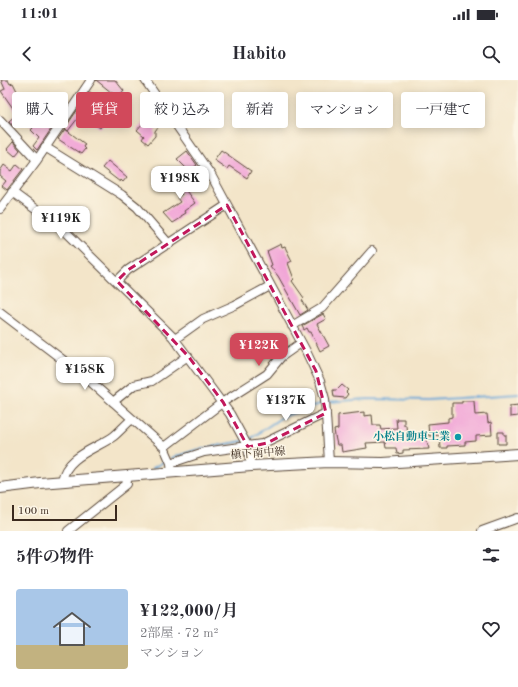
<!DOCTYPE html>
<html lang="ja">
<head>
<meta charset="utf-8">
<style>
  :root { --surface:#fff; --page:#f2f2f3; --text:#2b2b33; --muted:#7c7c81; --accent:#d1495b }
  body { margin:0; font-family:"Old Standard TT","Noto Serif JP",serif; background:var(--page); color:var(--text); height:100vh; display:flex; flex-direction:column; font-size:15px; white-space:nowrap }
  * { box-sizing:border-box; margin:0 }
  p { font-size:13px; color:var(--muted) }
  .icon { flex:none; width:22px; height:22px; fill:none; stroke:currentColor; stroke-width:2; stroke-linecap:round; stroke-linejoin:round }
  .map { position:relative; height:451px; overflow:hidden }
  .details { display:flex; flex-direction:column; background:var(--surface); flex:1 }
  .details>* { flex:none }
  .banner { position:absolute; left:12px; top:12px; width:494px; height:36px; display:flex; gap:8px }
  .scale { position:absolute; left:12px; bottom:10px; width:105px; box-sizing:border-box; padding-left:4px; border:2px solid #3b2a1e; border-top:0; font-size:11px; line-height:14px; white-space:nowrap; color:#3b2a1e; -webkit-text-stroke:3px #fcf5e5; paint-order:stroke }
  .price { position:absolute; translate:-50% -34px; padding:0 9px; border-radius:8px; background:#fff; color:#222; font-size:13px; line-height:26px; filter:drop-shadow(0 1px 2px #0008) }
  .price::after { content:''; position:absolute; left:50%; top:24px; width:12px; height:9px; margin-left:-6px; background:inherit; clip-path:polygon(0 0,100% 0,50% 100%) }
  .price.current { background:var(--accent); color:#fff }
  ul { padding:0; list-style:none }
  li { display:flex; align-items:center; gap:12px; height:100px; padding:0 16px }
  li span { display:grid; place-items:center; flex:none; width:112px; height:80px; border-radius:4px; color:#555 }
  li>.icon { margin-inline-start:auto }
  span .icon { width:48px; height:48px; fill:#fffc; stroke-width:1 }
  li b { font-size:17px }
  h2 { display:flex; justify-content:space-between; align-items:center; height:48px; padding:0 16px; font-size:17px }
  .chip { padding:0 14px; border-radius:4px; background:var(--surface); box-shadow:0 2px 10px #0003; font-size:14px; line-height:36px }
  .chip.current { background:var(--accent); color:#fff }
  .status { display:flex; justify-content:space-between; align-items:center; height:28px; padding:0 20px; background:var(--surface); direction:ltr }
  .status svg { height:11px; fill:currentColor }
  header { display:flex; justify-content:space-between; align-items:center; height:52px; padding:0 16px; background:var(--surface); font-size:18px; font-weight:700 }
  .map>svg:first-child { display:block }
</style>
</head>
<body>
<div class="status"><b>11:01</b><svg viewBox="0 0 49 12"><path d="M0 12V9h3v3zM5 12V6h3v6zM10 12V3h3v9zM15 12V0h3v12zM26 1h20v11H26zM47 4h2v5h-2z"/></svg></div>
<header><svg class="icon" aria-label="back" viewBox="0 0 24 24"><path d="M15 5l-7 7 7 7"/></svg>Habito<svg class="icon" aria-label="search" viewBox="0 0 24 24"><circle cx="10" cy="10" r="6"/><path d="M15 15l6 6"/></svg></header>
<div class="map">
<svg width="518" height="451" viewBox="0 0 518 451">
  <rect width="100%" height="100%" fill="#fcf5e5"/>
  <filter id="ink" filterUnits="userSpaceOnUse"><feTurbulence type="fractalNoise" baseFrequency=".025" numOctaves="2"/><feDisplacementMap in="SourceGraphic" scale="8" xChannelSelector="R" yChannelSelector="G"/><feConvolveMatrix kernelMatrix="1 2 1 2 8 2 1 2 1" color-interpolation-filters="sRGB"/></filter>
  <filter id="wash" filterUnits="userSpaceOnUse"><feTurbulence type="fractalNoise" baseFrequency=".012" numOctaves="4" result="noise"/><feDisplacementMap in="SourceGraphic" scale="16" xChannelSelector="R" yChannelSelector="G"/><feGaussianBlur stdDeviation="0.9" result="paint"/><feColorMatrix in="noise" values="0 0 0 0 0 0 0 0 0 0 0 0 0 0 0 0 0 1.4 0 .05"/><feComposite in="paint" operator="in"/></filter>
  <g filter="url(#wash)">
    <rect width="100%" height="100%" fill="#f3e5c9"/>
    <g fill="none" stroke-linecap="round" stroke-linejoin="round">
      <!-- stream -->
      <path stroke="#65a6d9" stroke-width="2" d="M327 322 368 319 429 320 518 314
        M247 361 282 337 323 323
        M171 378 196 370 243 361
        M153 388 167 380"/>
    </g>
    <g id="blocks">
      <!-- building -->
      <path fill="#f1a6d7" d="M1 0H8L10 4 13 3 17 11 13 15 44 45 52 37 40 28 49 17 64 30 37 70 33 66 39 58 31 50 33 48 23 39 13 46 9 41 17 34 1 11 5 9Z
        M96 0H115L124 11 119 17 118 16 117 17Z
        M90 12 106 27 101 36 106 41 100 48 81 34 68 51 65 48 80 26 81 27 88 19 86 17Z
        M152 27 159 35 151 42 158 47 155 51V56L148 64 142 59 144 56 137 50 148 37 145 33Z
        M65 49 85 64 83 67 85 69 81 74 58 59Z
        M13 62 20 70 15 76 7 69Z
        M221 70 251 91 247 98 229 86 227 89 214 80Z
        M187 71 197 85 189 91 177 79Z
        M108 81 127 97 123 102 121 100 120 102 102 88Z
        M17 84 23 89 7 110 2 106 6 101 0 96V91L4 85 12 91Z
        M185 94 192 101 184 108 195 123 184 131 185 133 180 136V138L172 143 163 133 180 122 177 118 182 114 173 105Z
        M281 164 282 168 285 167 292 181 288 183 294 199 292 201 304 218 302 220 308 230 300 235 278 196 270 186 272 185 267 171Z
        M323 234 326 239 317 244 329 266 320 271 311 252H309L307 248 304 250 302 246Z
        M342 305 348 310 346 312 348 314 345 318 334 317 333 310H337Z
        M462 321H474L475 335 487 334 488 343 491 342 492 355 476 356V361L465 362V365L447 366V368H440L439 355 429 356 428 344 448 342V338L452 337V323H462Z
        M518 325V336L510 337V326Z
        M364 332V336L372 335 373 345H380L381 349 397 348 396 339H404V345H406L407 358 426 357 429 369 403 370V373L397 374 396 368H386L385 362 366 363 367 368 342 372 341 365H337L335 356 334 350 338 349V335Z
        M498 352H504V355H506V364H498Z"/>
    </g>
  </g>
  <g filter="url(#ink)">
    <use href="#blocks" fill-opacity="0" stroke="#574638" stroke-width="1"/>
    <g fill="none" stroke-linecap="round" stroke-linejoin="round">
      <defs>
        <path id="minor" d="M145 0 211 95 306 271 320 301 325 319 329 382
          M0 40 37 80
          M45 67 122 115 137 127 169 164
          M12 112 65 151 173 257 230 334 248 367 251 386
          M0 129 37 80 91 0
          M117 201 128 190 227 125
          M0 232 84 296 164 367 171 383 172 393
          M292 246 322 228 372 171
          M175 259 203 239 235 225 270 206
          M113 322 134 305 152 301 188 276
          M164 367 223 322 267 294 281 277 301 263
          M171 383 204 372 262 364 326 333
          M62 401C66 376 96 369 114 356 120 351 126 344 132 339
          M68 451 127 404 126 396
          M482 451 518 438"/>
        <path id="major" d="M0 408 40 403 251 386 329 382 383 383 518 374"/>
      </defs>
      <!-- minor casing -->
      <use href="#minor" stroke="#574638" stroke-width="10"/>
      <!-- major casing -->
      <use href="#major" stroke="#574638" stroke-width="12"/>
      <!-- minor -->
      <use href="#minor" stroke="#fff" stroke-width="8"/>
      <!-- major -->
      <use href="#major" stroke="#fff" stroke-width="10"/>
    </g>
  </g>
  <!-- marked area -->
  <path fill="none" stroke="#c2185b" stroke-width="3" stroke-dasharray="8 5" stroke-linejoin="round" d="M227 125 316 291 326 333 267 363 248 367 223 322 188 276 117 201 128 190Z"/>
  <!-- markers -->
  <circle fill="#0f9aa8" stroke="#fcf5e5" stroke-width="1.5" cx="458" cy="357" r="4"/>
  <g text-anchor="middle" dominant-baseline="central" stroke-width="3" stroke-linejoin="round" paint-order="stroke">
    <!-- culture labels -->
    <g font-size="11" font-weight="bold" fill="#0d838f" stroke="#fcf5e5" text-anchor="end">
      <text x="450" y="357">小松自動車工業</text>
    </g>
    <!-- street labels -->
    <g font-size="11" fill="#3b2a1e" stroke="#fcf5e5">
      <text transform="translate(258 374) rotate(-4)">槇下南中線</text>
    </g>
  </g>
</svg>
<div class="scale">100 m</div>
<b class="price" style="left:180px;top:120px">¥198K</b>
<b class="price" style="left:61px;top:160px">¥119K</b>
<b class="price current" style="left:259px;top:287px">¥122K</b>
<b class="price" style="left:85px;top:311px">¥158K</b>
<b class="price" style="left:286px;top:342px">¥137K</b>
<div class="banner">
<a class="chip">購入</a>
<a class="chip current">賃貸</a>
<a class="chip">絞り込み</a>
<a class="chip">新着</a>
<a class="chip">マンション</a>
<a class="chip">一戸建て</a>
</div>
</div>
<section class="details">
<h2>5件の物件<svg class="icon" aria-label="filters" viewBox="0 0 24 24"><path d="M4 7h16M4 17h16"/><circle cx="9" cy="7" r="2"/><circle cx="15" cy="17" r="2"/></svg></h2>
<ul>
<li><span style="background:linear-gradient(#a9c7e8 70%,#c2b280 0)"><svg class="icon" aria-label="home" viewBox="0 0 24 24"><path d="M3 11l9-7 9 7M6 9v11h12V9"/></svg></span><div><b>¥122,000/月</b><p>2部屋 · 72 m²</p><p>マンション</p></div><svg class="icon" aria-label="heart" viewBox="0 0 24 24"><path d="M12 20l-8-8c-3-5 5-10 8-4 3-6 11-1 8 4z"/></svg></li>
</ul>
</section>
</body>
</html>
